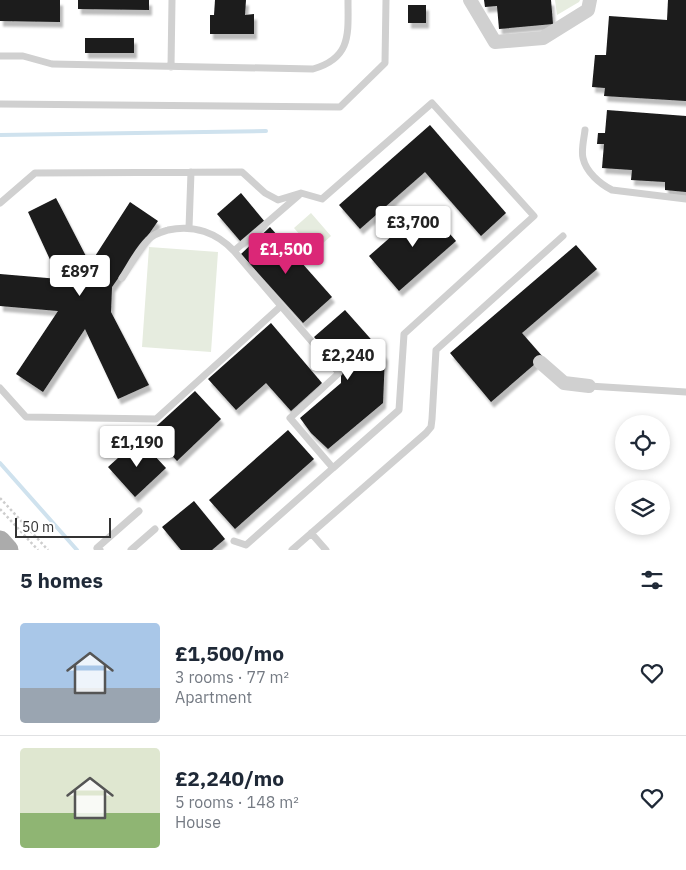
<!DOCTYPE html>
<html lang="en">
<head>
<meta charset="utf-8">
<style>
  :root { --surface:#fff; --page:#f6f6f7; --text:#1f2937; --muted:#747a83; --line:#e0e1e3; --accent:#db2777 }
  body { margin:0; font-family:"IBM Plex Sans",sans-serif; background:var(--page); color:var(--text); height:100vh; display:flex; flex-direction:column; font-size:19px; white-space:nowrap }
  * { box-sizing:border-box; margin:0 }
  p { font-size:16px; color:var(--muted) }
  .icon { flex:none; width:28px; height:28px; fill:none; stroke:currentColor; stroke-width:2; stroke-linecap:round; stroke-linejoin:round }
  .map { position:relative; height:550px; overflow:hidden }
  .sheet { display:flex; flex-direction:column; background:var(--surface); flex:1 }
  .sheet>* { flex:none }
  .controls { position:absolute; left:615px; top:415px; display:grid; gap:10px }
  .controls a { display:grid; place-items:center; width:55px; height:55px; border-radius:50%; background:var(--surface); box-shadow:0 2px 8px #0003; font-size:25px }
  .scale { position:absolute; left:15px; bottom:12px; width:96px; box-sizing:border-box; padding-left:5px; border:2px solid #333; border-top:0; font-size:14px; line-height:18px; white-space:nowrap; color:#333; -webkit-text-stroke:4px #fff; paint-order:stroke }
  .price { position:absolute; translate:-50% -42px; padding:0 11px; border-radius:5px; background:#fff; color:#222; font-size:16px; line-height:32px; filter:drop-shadow(0 1px 2px #0008) }
  .price::after { content:''; position:absolute; left:50%; top:30px; width:15px; height:11px; margin-left:-8px; background:inherit; clip-path:polygon(0 0,100% 0,50% 100%) }
  .price.on { background:var(--accent); color:#fff }
  ul { padding:0; list-style:none }
  li { display:flex; align-items:center; gap:15px; height:125px; padding:0 20px }
  li+li { border-top:1px solid var(--line) }
  li span { display:grid; place-items:center; flex:none; width:140px; height:100px; border-radius:5px; color:#555 }
  li>.icon { margin-inline-start:auto }
  span .icon { width:60px; height:60px; fill:#fffc; stroke-width:1 }
  li b { font-size:21px }
  h2 { display:flex; justify-content:space-between; align-items:center; height:60px; padding:0 20px; font-size:21px }
  .map>svg:first-child { display:block }
</style>
</head>
<body>
<div class="map">
<svg width="686" height="550" viewBox="0 0 686 550">
  <defs>
    <filter id="shadow"><feDropShadow dx="3" dy="5.5" stdDeviation="1" flood-color="#0004"/></filter>
  </defs>
  <rect width="100%" height="100%" fill="#fff"/>
  <!-- green -->
  <path fill="#e6ecdf" d="M555 0H580L579 2 557 15Z
    M311 213 331 236 314 251 294 228Z
    M149 247 218 252 211 352 142 347Z"/>
  <g fill="none" stroke-linecap="round" stroke-linejoin="round">
    <!-- stream -->
    <path stroke="#cfe2ee" stroke-width="4" d="M0 135 266 131
      M0 463 77 550"/>
  </g>
  <!-- building -->
  <path fill="#1a1a1a" filter="url(#shadow)" d="M0 0H60V22L0 21Z
    M78 0H149V10L78 9Z
    M215 0H246L245 15 254 14V34H210V15H214Z
    M484 0H551L553 24 499 29 497 6 485 7Z
    M668 0H686V101L604 96 605 88 592 87 595 55H606L609 16 667 20Z
    M408 5H426V23H408Z
    M85 38H134V53H85Z
    M607 110 686 116V192L665 190V182L631 180 632 170 602 168 604 144H597L598 133H605Z
    M430 125 506 213 481 236 425 172 360 229 339 205Z
    M241 193 265 222 241 242 217 214Z
    M56 198 90 264 130 202 158 221 112 287 111 312 149 385 118 399 85 329 43 392 16 374 58 311 0 306V274L59 279 28 212Z
    M426 206 456 241 399 291 369 256Z
    M270 227 332 297 303 323 241 254Z
    M576 245 597 269 522 333 543 357 491 402 450 353Z
    M345 310 385 355 383 403 328 449 311 433 300 418 341 383V368L314 337Z
    M271 323 322 383 291 411 266 383 236 410 208 379Z
    M195 391 221 419 177 461 150 432Z
    M288 430 314 459 235 529 209 500Z
    M139 439 166 468 135 497 108 467Z
    M194 501 225 539 212 550H181L162 527Z"/>
  <g fill="none" stroke-linecap="round" stroke-linejoin="round">
    <!-- path -->
    <path stroke="#cdcdcd" stroke-width="2.5" stroke-dasharray="2.5 2.5" stroke-linecap="butt" d="M0 498 48 550
      M0 509 38 550"/>
    <!-- lane -->
    <path stroke="#d0d0d0" stroke-width="7" d="M0 56H23L52 64 313 69C352 58 348 33 348 0
      M171 67 172 0
      M0 104 340 107 385 63 386 0
      M585 130C584 139 581 150 583 158 586 172 600 184 612 190L686 199
      M0 203 35 173 242 172 265 193 278 200 301 193 322 199 432 103 534 216 404 334 399 410 333 468
      M189 228 191 172
      M234 251 281 306
      M122 278C130 266 137 251 148 240 153 234 161 232 168 230 194 224 217 233 234 251L299 195
      M589 386 686 392
      M0 388 26 417 156 419 281 306 339 373 290 418 333 468 246 545 234 541
      M311 533 326 550
      M100 550 97 548 139 511
      M131 550 155 529
      M292 550 426 433 431 427 432 419 436 350 563 236"/>
    <!-- street -->
    <path stroke="#d0d0d0" stroke-width="14" d="M470 0 495 42 543 38 588 10 590 0
      M540 362 564 383 589 386"/>
    <!-- primary -->
    <path stroke="#ababab" stroke-width="21" d="M0 541 8 550"/>
  </g>
</svg>
<div class="controls">
<a><svg class="icon" aria-label="locate" viewBox="0 0 24 24"><circle cx="12" cy="12" r="6"/><path d="M12 2v4M12 18v4M2 12h4M18 12h4"/></svg></a>
<a><svg class="icon" aria-label="layers" viewBox="0 0 24 24"><path d="M12 4l9 5-9 5-9-5zM3 14l9 5 9-5"/></svg></a>
</div>
<div class="scale">50 m</div>
<b class="price" style="left:413px;top:248px">£3,700</b>
<b class="price on" style="left:286px;top:275px">£1,500</b>
<b class="price" style="left:80px;top:297px">£897</b>
<b class="price" style="left:348px;top:381px">£2,240</b>
<b class="price" style="left:137px;top:468px">£1,190</b>
</div>
<section class="sheet">
<h2>5 homes<svg class="icon" aria-label="filters" viewBox="0 0 24 24"><path d="M4 7h16M4 17h16"/><circle cx="9" cy="7" r="2"/><circle cx="15" cy="17" r="2"/></svg></h2>
<ul>
<li><span style="background:linear-gradient(#a9c7e8 65%,#9aa5b1 0)"><svg class="icon" aria-label="home" viewBox="0 0 24 24"><path d="M3 11l9-7 9 7M6 9v11h12V9"/></svg></span><div><b>£1,500/mo</b><p>3 rooms · 77 m²</p><p>Apartment</p></div><svg class="icon" aria-label="heart" viewBox="0 0 24 24"><path d="M12 20l-8-8c-3-5 5-10 8-4 3-6 11-1 8 4z"/></svg></li>
<li><span style="background:linear-gradient(#dfe7d0 65%,#8fb573 0)"><svg class="icon" aria-label="home" viewBox="0 0 24 24"><path d="M3 11l9-7 9 7M6 9v11h12V9"/></svg></span><div><b>£2,240/mo</b><p>5 rooms · 148 m²</p><p>House</p></div><svg class="icon" aria-label="heart" viewBox="0 0 24 24"><path d="M12 20l-8-8c-3-5 5-10 8-4 3-6 11-1 8 4z"/></svg></li>
</ul>
</section>
</body>
</html>
